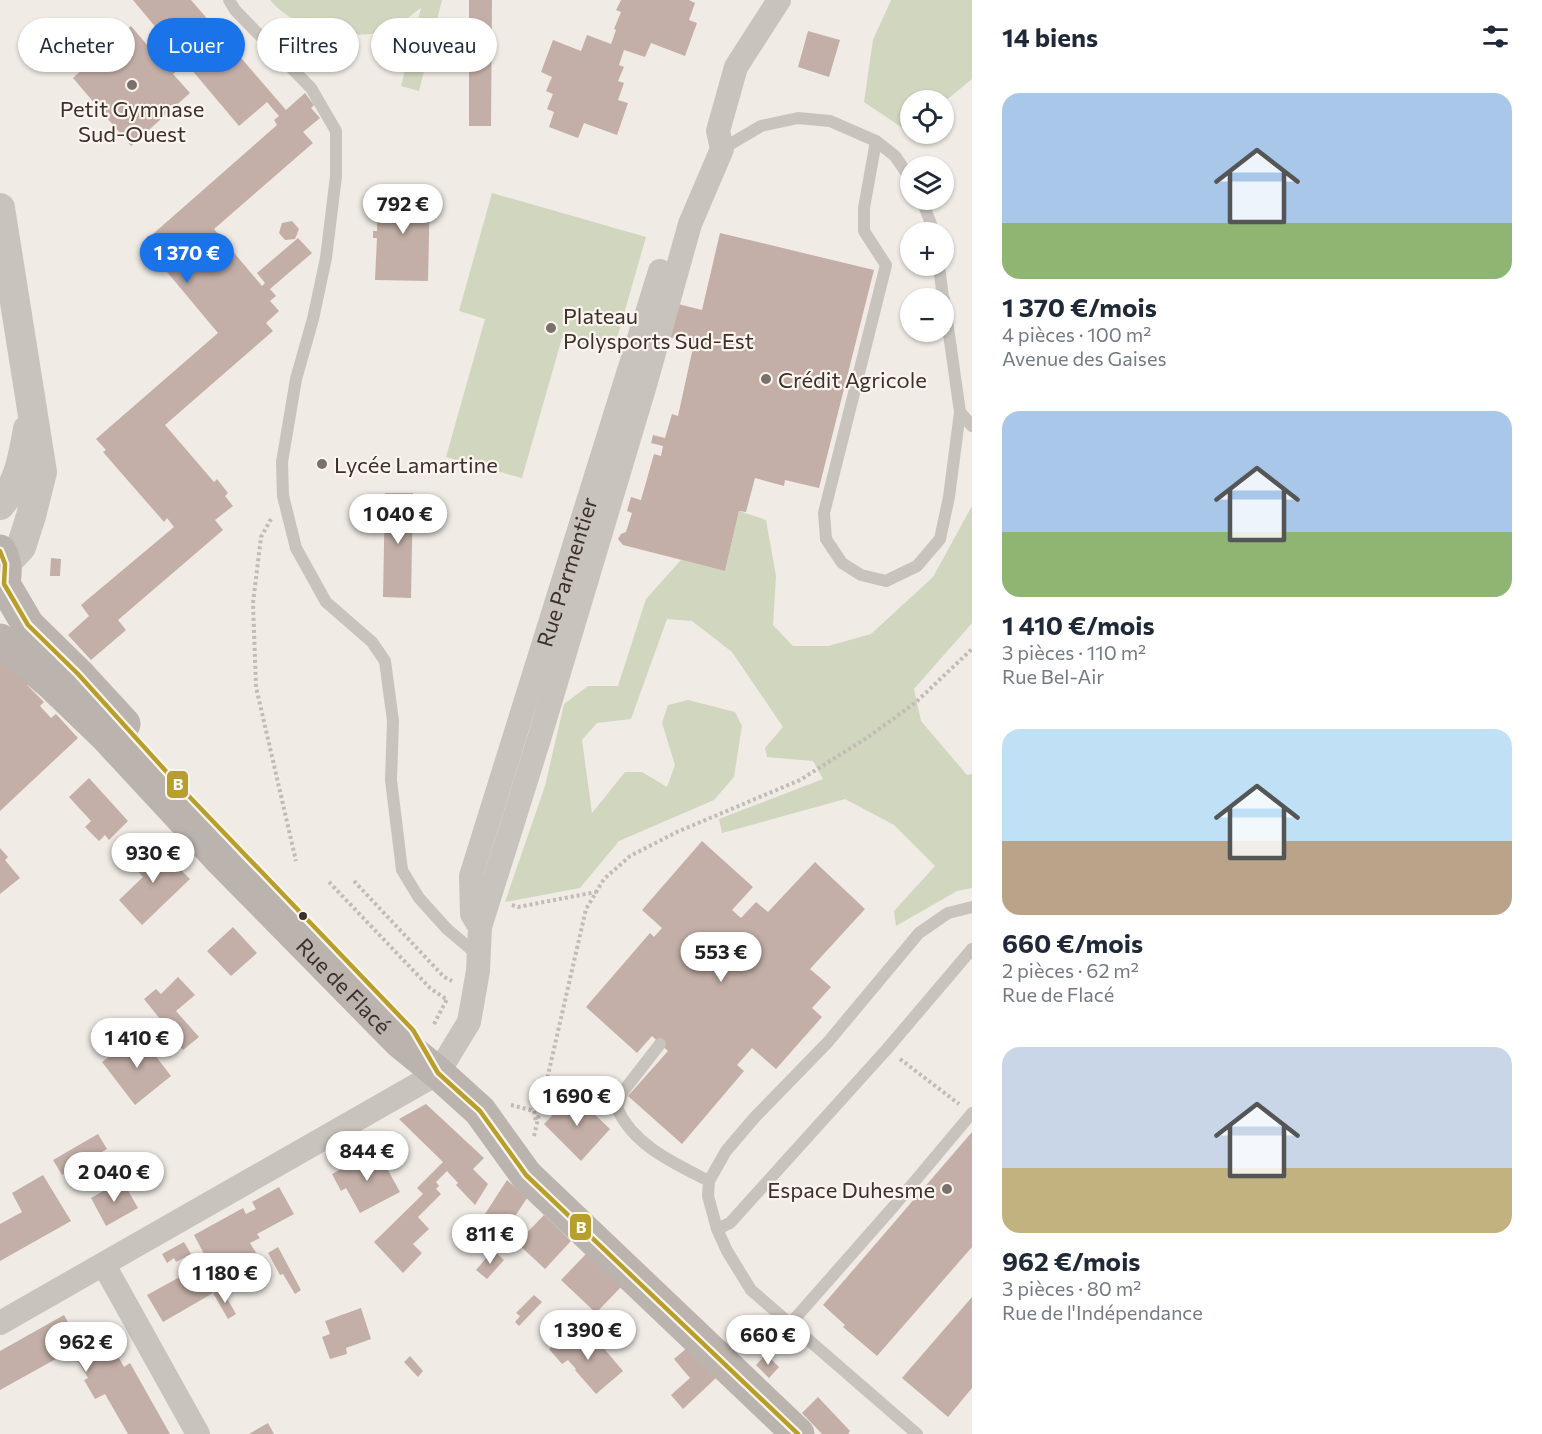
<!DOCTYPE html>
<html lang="fr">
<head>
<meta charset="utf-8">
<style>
  :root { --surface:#fff; --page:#f2f2f3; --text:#1f2937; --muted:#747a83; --accent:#1a73e8 }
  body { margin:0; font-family:Commissioner,sans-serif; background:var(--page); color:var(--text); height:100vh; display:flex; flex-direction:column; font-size:22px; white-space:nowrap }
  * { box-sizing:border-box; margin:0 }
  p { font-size:20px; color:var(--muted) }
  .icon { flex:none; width:33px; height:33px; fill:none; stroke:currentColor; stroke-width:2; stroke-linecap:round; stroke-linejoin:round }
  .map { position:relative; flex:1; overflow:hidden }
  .panel { display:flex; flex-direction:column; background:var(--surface); width:570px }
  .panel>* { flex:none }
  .top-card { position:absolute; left:18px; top:18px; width:570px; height:54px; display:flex; gap:12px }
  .tools { position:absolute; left:900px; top:90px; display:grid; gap:12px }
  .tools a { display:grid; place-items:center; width:54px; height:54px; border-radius:50%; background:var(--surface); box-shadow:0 2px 4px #0004; font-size:30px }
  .price { position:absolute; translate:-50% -51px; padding:0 14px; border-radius:21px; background:#fff; color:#222; font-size:20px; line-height:39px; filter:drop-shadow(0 2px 3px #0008) }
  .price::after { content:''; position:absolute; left:50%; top:36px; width:18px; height:14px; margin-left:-9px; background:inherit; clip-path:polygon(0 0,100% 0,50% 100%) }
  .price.active { background:var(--accent); color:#fff }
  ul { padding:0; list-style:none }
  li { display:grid; align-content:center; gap:12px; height:318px; padding:0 30px }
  li span { display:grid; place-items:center; height:186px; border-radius:18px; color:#555 }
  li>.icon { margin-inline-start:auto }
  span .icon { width:108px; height:108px; fill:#fffc; stroke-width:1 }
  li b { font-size:26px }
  h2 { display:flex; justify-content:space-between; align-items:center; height:72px; padding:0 30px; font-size:26px }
  .tag { padding:0 21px; border-radius:27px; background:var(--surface); box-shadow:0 2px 4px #0004; font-size:21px; line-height:54px }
  .tag.active { background:var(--accent); color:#fff }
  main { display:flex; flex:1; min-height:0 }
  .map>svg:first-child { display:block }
</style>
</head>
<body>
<main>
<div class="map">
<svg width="972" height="1434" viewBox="0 0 972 1434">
  <rect width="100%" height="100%" fill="#f0ebe5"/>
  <!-- green -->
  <path fill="#d1d6bf" d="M270 0H442L419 91 401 86 421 8C408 17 393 31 377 33 341 39 293 28 270 0Z
    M891 0H972V79L944 102 910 100V128L907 131 864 102 873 40Z
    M492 193 646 237 613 352 562 338 522 478 446 457 485 319 459 311Z
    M972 506V623L914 689 921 721 967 775 972 774V888L957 891 896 926 894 911 935 866 894 825 845 799 722 833 719 819 823 779 813 761 767 757 765 748 783 727 732 652 692 621 667 619 631 719 597 723 582 740 592 813 625 772H642L667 787 675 765 662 723 668 705 688 700 735 712 742 726 734 777 714 800 619 841 580 888 505 902 545 786 564 704 588 686H618L646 599 681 560 725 571 739 511 766 520 776 576 773 625 793 646H828L871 634 933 577Z"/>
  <!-- building -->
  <path fill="#c3afa7" d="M133 0H191L286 110 305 93 314 105 311 108 320 118 303 132 313 143 214 229 262 286 265 283 257 273 298 238 312 253 270 289 276 296 270 301 279 311 266 323 273 331 165 425 214 482 217 479 228 493 225 496 233 506 215 520 223 530 118 620 126 630 91 660 68 635 89 616 81 605 174 527 167 518 164 522 103 452 106 450 96 439 218 333 152 254 154 252 145 241 277 125 274 120 279 116 267 102 239 126 186 63 173 74 190 93 131 146 73 78 131 26 148 46 162 35Z
    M469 0H492L491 126H469Z
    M621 0H689L695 3 689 20 697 23 685 56 651 43 645 57 624 50 619 65 624 67 618 81 624 83 618 100 628 103 617 135 584 123 578 138 549 127 554 112 547 109 553 94 546 91 552 77 541 72 553 40 581 51 587 35 611 44 616 30 614 29 621 12 616 10Z
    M808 31 840 40 829 77 798 67Z
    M378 189 430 191 428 281 375 280 377 238H373V231H377Z
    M292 221 299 229 295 239 285 240 279 233 282 223Z
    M720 233 874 270 819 488 785 480 784 486 755 478 746 512 739 511 725 571 623 545 618 539 621 534 626 532 632 513 627 511 631 497 641 500 654 454 661 456 663 446 651 443 653 435 665 438 672 414 678 416 694 343 665 336 674 303 702 310Z
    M385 493H413L411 598 383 597Z
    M51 558 61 559 60 576H50Z
    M0 659 29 683 27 685 44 702 40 706 51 718 56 714 78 738 0 811Z
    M89 778 128 821 109 840 105 835 99 841 85 827 91 821 69 797Z
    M702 841 753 887 732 910 741 918 756 902 768 912 815 862 865 909 810 969 831 987 812 1008 822 1017 776 1069 752 1048 737 1065 744 1071 682 1144 628 1096 668 1051 652 1036 637 1053 586 1007 650 933 654 937 662 928 642 910Z
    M154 843 190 879 142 925 119 900 143 877 132 865Z
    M0 848 8 857 5 860 20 878 0 894Z
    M233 927 257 953 231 976 207 951Z
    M178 977 195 995 176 1011 199 1037 183 1050 159 1022 161 1020 144 999 156 989 161 994Z
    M139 1034 171 1076 135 1105 102 1062Z
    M573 1094 610 1129 581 1161 544 1124Z
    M426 1104 484 1158 473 1169 488 1184 475 1205 456 1185 458 1183 447 1171 436 1182 439 1186 436 1189 441 1194 418 1217 429 1229 413 1244 422 1253 403 1273 374 1242 423 1194 417 1188 443 1162 399 1119Z
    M972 1132V1247L877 1356 843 1327 845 1325 823 1305Z
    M98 1134 107 1149 62 1175 53 1160Z
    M377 1150 400 1192 360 1213 346 1188 341 1191 332 1174Z
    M43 1175 71 1221 0 1261V1224L22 1212 12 1193Z
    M122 1180 138 1208 106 1226 91 1198Z
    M507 1180 527 1198 506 1230 492 1220 483 1237 474 1231Z
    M279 1187 294 1214 257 1234 260 1238 250 1243 258 1256 240 1266 233 1255 211 1267 194 1235 243 1208 246 1214 256 1209 252 1202Z
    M544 1215 571 1241 545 1269 517 1243Z
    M184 1242 191 1254 176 1262 174 1258 167 1263 162 1254Z
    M278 1247 301 1290 295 1294 283 1274 280 1275 268 1253Z
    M493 1250 504 1260 487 1279 476 1270Z
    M586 1254 621 1287 596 1313 561 1280Z
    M198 1267 213 1293 163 1322 147 1295Z
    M221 1288 236 1314 228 1319 213 1293Z
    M534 1295 542 1302 519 1326 515 1322 520 1316 516 1313Z
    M972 1297V1388L948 1417 902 1378Z
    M361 1308 371 1339 346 1348 347 1354 330 1359 322 1337 330 1334 325 1321Z
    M64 1315 81 1345 104 1332 124 1367 130 1363 170 1434H128L105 1394 95 1399 84 1380 88 1378 72 1350 0 1390V1351Z
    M569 1332 583 1347 592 1339 599 1346 601 1345 623 1371 596 1394 575 1370 576 1369 568 1360 562 1364 549 1349Z
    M687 1348 717 1377 683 1409 671 1395 690 1378 674 1359Z
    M766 1354 779 1367 769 1378 756 1365Z
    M410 1356 423 1371 418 1377 404 1362Z
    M818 1397 850 1431 848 1434H822L802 1413Z
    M268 1423 274 1434H249Z"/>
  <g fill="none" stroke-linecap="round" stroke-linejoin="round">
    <!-- path -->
    <path stroke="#c2bbb6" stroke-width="4" stroke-dasharray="3 3" stroke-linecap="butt" d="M271 519 261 537 253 603 256 687 296 861
      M354 881 444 977 452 981
      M329 882 430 988 446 999
      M512 905 518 907 596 892
      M434 1024 447 999
      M900 1059 959 1104
      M511 1105 534 1111 536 1122
      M534 1136 586 909 604 879 630 856 677 832 800 780 868 737 915 703 972 649"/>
    <!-- service -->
    <path stroke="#c9c3be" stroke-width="12" d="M229 0 235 10 311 88 336 131V176L326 258 313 319 296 379 282 462 283 496 296 548 326 602 372 642 385 661 393 721 391 780 402 870 419 898 447 929 479 956
      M876 141 864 208V231L886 265 824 513 826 539 842 563 861 575 886 581 917 566 940 539 949 497 960 412
      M722 149 761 126 798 118 830 121 876 141 895 156 910 178
      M922 200 934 232
      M939 266 943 298
      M944 299 960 412 972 426
      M660 1044 622 1093 617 1108C634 1146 674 1163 709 1181
      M717 1229 730 1223 887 1049 972 949
      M791 1323 894 1206 972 1113
      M917 1434 751 1290 727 1251 717 1229 708 1196 709 1181 726 1151 755 1117 828 1042 919 933 948 913 972 907"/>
    <!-- minor -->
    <g stroke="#c9c3be" stroke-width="24">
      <path id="s1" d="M480 927 472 914 471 876 660 271"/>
      <path d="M104 1265 198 1434"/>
      <path d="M0 1323 438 1073 469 1022 478 971 480 927 540 736 645 385 690 224 722 149 718 131 736 67 779 0"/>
    </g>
    <!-- tertiary -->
    <path stroke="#c9c3be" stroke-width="30" d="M0 208 42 472 31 516 21 547 5 564
      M0 505C19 483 23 457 28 429"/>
    <!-- secondary -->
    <g stroke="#bab3ae" stroke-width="33">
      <path d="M0 551C7 564 7 578 0 591"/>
      <path d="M4 584 28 625 78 674 124 724"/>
      <path id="s2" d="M0 640 53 685 105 735 221 860 400 1042 438 1073 480 1111 526 1175 798 1434"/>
    </g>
    <defs>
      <path id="bus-1" d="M0 551 5 564 4 584 28 625 78 674 182 789 413 1030 438 1073 480 1111 526 1175 798 1434"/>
    </defs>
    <!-- bus-1 casing -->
    <use href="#bus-1" stroke="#fbf5ee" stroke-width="9"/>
    <!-- bus-1 -->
    <use href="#bus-1" stroke="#b89f2c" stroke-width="4.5"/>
  </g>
  <!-- markers -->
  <g fill="#7a716c" stroke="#fbf5ee" stroke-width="2">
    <circle cx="132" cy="85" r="6"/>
    <circle cx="551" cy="328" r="6"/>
    <circle cx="766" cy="379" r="6"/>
    <circle cx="322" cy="464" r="6"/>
    <circle cx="947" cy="1189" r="6"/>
  </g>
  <circle fill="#3b302b" stroke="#fbf5ee" stroke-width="2" cx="303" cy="916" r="5"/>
  <g text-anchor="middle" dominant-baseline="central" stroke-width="4.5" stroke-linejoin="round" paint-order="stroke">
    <!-- poi labels -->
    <g font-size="22" fill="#3b302b" stroke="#fbf5ee" text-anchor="start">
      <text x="132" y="108" text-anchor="middle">Petit Gymnase<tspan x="132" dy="25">Sud-Ouest</tspan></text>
      <text x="563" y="315">Plateau<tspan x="563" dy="25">Polysports Sud-Est</tspan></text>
      <text x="778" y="379">Crédit Agricole</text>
      <text x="334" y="464">Lycée Lamartine</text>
      <text x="935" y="1189" text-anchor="end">Espace Duhesme</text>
    </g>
    <!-- street labels -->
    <g font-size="22" fill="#3b302b" stroke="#fbf5ee">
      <text stroke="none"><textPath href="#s1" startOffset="372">Rue Parmentier</textPath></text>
      <text stroke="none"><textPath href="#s2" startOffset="488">Rue de Flacé</textPath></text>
    </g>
  </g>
  <g stroke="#fbf5ee" stroke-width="2">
    <rect x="166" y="770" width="23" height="29" rx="6" fill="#b89f2c"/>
    <rect x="569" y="1213" width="23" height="28" rx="6" fill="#b89f2c"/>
  </g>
  <g font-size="16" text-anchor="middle" font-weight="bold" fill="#fff">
    <text x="178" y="790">B</text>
    <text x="581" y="1233">B</text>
  </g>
</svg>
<div class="tools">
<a><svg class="icon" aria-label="locate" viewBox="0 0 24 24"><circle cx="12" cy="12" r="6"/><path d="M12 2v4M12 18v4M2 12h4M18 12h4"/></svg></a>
<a><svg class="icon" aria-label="layers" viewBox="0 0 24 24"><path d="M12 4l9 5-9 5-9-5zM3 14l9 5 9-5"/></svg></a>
<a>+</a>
<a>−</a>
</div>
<b class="price" style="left:403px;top:235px">792 €</b>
<b class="price active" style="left:187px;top:284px">1 370 €</b>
<b class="price" style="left:398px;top:545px">1 040 €</b>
<b class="price" style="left:153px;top:884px">930 €</b>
<b class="price" style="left:721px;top:983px">553 €</b>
<b class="price" style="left:137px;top:1069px">1 410 €</b>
<b class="price" style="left:577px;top:1127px">1 690 €</b>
<b class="price" style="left:367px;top:1182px">844 €</b>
<b class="price" style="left:114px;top:1203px">2 040 €</b>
<b class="price" style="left:490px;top:1265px">811 €</b>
<b class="price" style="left:225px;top:1304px">1 180 €</b>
<b class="price" style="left:588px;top:1361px">1 390 €</b>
<b class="price" style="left:768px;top:1366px">660 €</b>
<b class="price" style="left:86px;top:1373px">962 €</b>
<div class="top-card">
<a class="tag">Acheter</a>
<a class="tag active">Louer</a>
<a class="tag">Filtres</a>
<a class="tag">Nouveau</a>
</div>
</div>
<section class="panel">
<h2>14 biens<svg class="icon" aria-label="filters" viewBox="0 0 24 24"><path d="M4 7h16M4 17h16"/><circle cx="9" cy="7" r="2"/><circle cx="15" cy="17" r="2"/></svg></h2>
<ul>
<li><span style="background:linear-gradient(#a9c7e8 70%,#8fb573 0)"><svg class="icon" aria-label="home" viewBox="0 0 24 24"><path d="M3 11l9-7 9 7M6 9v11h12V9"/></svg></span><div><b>1 370 €/mois</b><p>4 pièces · 100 m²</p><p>Avenue des Gaises</p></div></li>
<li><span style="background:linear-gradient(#a9c7e8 65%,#8fb573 0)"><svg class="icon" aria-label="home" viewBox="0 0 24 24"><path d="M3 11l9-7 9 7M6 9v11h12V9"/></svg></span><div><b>1 410 €/mois</b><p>3 pièces · 110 m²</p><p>Rue Bel-Air</p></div></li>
<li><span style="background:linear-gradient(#bfe0f5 60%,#b9a48a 0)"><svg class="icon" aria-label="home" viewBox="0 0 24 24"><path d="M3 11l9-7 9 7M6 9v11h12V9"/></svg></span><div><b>660 €/mois</b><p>2 pièces · 62 m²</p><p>Rue de Flacé</p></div></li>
<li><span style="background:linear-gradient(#c9d6e8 65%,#c2b280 0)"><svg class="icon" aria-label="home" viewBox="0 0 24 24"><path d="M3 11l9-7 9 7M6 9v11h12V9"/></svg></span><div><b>962 €/mois</b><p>3 pièces · 80 m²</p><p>Rue de l'Indépendance</p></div></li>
</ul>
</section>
</main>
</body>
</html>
